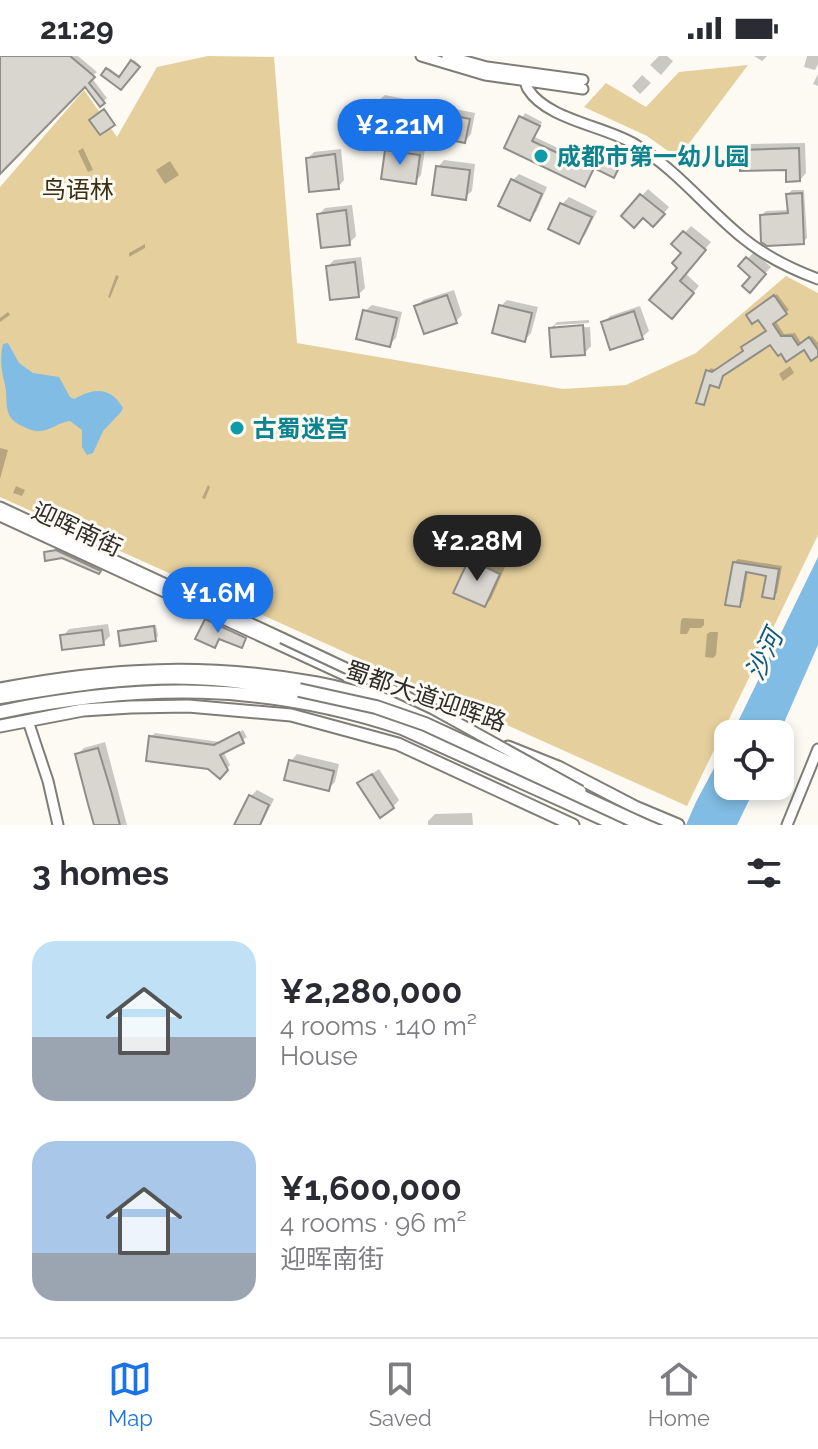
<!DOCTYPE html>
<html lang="en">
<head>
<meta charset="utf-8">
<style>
  :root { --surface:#fff; --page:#f2f2f3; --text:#2b2b33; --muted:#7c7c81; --line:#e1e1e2; --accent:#1a73e8 }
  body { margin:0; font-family:Raleway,"Noto Sans SC",sans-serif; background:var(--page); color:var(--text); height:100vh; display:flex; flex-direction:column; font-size:30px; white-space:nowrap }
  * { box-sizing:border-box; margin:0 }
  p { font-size:26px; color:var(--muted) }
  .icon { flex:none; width:44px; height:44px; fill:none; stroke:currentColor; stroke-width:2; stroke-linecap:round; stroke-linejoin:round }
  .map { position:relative; height:769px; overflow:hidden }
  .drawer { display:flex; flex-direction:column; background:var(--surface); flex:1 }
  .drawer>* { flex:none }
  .controls { position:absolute; left:714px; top:664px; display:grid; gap:16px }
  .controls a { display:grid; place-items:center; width:80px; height:80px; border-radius:16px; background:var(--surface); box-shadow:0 4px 12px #0003; font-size:40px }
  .price { position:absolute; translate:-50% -68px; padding:0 18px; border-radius:28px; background:var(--accent); color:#fff; font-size:26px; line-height:52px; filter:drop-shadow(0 2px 4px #0008) }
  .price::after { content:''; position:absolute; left:50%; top:48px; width:24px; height:18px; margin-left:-12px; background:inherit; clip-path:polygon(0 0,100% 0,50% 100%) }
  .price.current { background:#222; color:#fff }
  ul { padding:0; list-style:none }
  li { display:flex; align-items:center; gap:24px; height:200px; padding:0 32px }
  li span { display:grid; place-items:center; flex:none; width:224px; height:160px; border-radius:24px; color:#555 }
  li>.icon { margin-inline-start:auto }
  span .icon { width:96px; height:96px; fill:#fffc; stroke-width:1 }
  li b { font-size:34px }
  h2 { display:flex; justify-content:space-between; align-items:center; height:96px; padding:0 32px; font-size:34px }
  .status { display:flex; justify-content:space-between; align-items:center; height:56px; padding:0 40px; background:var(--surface); direction:ltr }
  .status svg { height:22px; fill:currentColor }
  .dock { display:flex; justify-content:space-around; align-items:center; height:112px; border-top:2px solid var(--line); background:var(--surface); font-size:22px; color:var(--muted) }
  .dock a { display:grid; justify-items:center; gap:4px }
  .dock .current { color:var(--accent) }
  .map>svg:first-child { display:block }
</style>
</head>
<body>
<div class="status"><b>21:29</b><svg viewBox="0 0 49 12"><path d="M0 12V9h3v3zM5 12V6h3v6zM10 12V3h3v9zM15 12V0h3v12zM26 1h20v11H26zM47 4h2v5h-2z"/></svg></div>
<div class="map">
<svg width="818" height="769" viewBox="0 0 818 769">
  <rect width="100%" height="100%" fill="#fcfaf3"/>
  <!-- green -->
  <path fill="#e5cf9d" d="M208 0 274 1 297 287 563 333 626 329 696 297 786 220 818 237V479L687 750 0 441V131L84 34 117 81 157 11Z
    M748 9 678 102 647 80 584 51 606 27 646 51 679 16Z"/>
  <!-- water -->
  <path fill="#80bce3" d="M8 287 19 307 33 317 59 321 70 341 74 343C94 332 110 330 123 352L121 356 103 375 93 397 87 399 82 391V374L70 365C59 366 50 375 40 375 34 376 27 372 22 370 0 360 10 344 4 325 1 312 0 302 3 288Z
    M818 501V589L779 678H732Z
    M728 686V730H756L737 769H686L696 746Z"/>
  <!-- shadow -->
  <path fill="#0003" d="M0 0H78L97 16 91 21 107 42 100 48 85 28 0 115Z
    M659 0H667L673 5 661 19 650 9Z
    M754 0H767L762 5Z
    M807 0H818V8L815 14 804 11Z
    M134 4 140 9 121 32 104 19 109 12 121 21Z
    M818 18V30L813 28Z
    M642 19 651 27 640 38 632 30Z
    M385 39 475 57 471 78 465 85 378 45Z
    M525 57 542 66 535 81 585 105 594 89 624 103 618 116 614 120 595 111 585 128 506 91Z
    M805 87 806 117 800 124 788 112 742 95 748 88Z
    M394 89 425 93 421 119 415 126 387 95Z
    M83 92 93 114 88 116 78 95Z
    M341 93 344 124 338 131 308 102 314 96Z
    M444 104 475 108 472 135 465 141 438 111Z
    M170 105 179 119 165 128 156 114Z
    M519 118 547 131 536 156 529 162 513 124Z
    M648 133 669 151 660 162 623 160Z
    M792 134H804L807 182 803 186 762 159 766 155 789 154 788 138Z
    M569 141 597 155 585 179 579 185 550 172 562 148Z
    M352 149 356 180 349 187 319 158 325 152Z
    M691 170 711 186 685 217 699 230 678 254 680 211 684 196 674 188Z
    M145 188V192L129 201V197Z
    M754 196 771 211 750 234 753 220 741 210Z
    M361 201 365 232 358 239 328 210 334 204Z
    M116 219 119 220 110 242 108 241Z
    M454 234 462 259 456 265 417 251 423 244Z
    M777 238 789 254 775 264 784 278 795 277 801 287 812 280 818 287V298L804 292 771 286 725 316 719 329 711 327 703 347 708 315 711 312 717 314 745 295 768 274 751 257Z
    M507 244 538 251 531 277 525 284 501 250Z
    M372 249 402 256 396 282 389 289 365 255Z
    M640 250 649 275 642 281 603 267 610 260Z
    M8 256 10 259 0 266V262Z
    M589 264V267L555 269V273L590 271 591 290 585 297 551 272 557 266Z
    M790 310 794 317 783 325 779 318Z
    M0 392 8 394 0 423Z
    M208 429 210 431 205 443 202 442Z
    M16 430 25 434 22 440 13 437Z
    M59 492 102 512 98 516 62 500 46 497Z
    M476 498 505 511 491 543 485 549 470 505Z
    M738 503 782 510 777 537 773 541 768 518 748 515 743 545 739 549 734 506Z
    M683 562 704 563V569L701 572H690L687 578H680L681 564Z
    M108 568 110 580 103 587 63 580 69 573Z
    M156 569 158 580 155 583 120 576 122 573Z
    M710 576H718L716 599 713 602 705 601 707 578Z
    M243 674 247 681 223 695 230 709 220 720 209 711 151 681 155 677 220 686Z
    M105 686 127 769H97L77 699 84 692Z
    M297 698 339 708 335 726 329 732 291 705Z
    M379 713 399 744 393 751 359 727Z
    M257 734 274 743 261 769H237L251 740Z
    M472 757 473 769H428V765L435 758Z"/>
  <!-- building -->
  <path fill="#d9d6d0" stroke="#908e88" stroke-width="2" d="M0 0H70L95 21 89 27 105 47 100 51 85 31 0 118Z
    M131 4 140 11 121 34 101 19 106 12 119 21Z
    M376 44 470 63 465 87 372 68Z
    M104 53 115 69 100 79 89 64Z
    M519 60 540 70 532 85 581 108 589 92 621 107 614 122 594 112 585 131 504 92Z
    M799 92 800 125 786 126V114L740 115V94Z
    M385 94 420 99 416 128 381 123Z
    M335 98 339 133 309 136 306 102Z
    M436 110 470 114 466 144 432 139Z
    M511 123 542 138 530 165 498 150Z
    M802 137 804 188 767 190 761 186 760 159 788 157 786 138Z
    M640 138 665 158 653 171 643 162 634 172 621 160Z
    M560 147 592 161 579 188 548 173Z
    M346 154 350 189 321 192 317 158Z
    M683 175 706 194 680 225 694 237 672 263 649 244 677 212 672 207 681 197 671 188Z
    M746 201 766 218 750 237 742 230 750 221 738 210Z
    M355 206 359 241 330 244 326 210Z
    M447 239 457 267 424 278 414 250Z
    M774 239 787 258 773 268 781 280H792L798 289 809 281 818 294V300L811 305 804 294 786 306 781 298 778 300 770 289 723 320 719 332 710 329 704 349 696 347 706 314 712 316 743 295 741 291 766 275 758 264 752 268 746 259Z
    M499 249 532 257 525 286 492 277Z
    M363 254 397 262 390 291 356 283Z
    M634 255 643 283 610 294 601 266Z
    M583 269 585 299 551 301 549 272Z
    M56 494 101 515 99 518 62 502 45 505 44 496Z
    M469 503 500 518 485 551 453 537Z
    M733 506 779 513 774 543 762 541 766 520 746 516 740 551 725 549Z
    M205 563 246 582 242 592 219 583 215 592 195 583Z
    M154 570 156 585 120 590 118 575Z
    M102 574 104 589 62 594 60 579Z
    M239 676 244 687 220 699 228 714 220 723 208 713 146 705 149 680 214 689Z
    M98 692 111 735 120 769H94L88 748 75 698Z
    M289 704 334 715 329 735 284 724Z
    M372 718 394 752 380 762 357 727Z
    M249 739 269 749 260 769H234Z"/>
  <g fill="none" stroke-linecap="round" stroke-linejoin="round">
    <defs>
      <path id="minor" d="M421 0 485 19 583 33
        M447 0 487 11 583 24
        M523 16C525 21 525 29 528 33 547 64 606 70 636 89 677 114 706 152 743 182 765 200 791 213 818 223
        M0 451 282 582
        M0 460 379 635 391 644
        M28 665 48 725 58 769
        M787 769 818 693"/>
      <path id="major" d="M0 633C109 612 207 607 317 627 370 637 420 657 469 676
        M0 670 83 654 131 651 188 650 291 659 398 688 573 769
        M508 691 558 711 635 751 678 769"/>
      <path id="highway" d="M0 641C70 629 142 617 213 623 242 625 270 630 299 634
        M0 656C142 627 263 626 402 672L617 769"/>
    </defs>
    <!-- minor casing -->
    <use href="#minor" stroke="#7f7d77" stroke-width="13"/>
    <!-- major casing -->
    <use href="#major" stroke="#7f7d77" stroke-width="15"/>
    <!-- highway casing -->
    <use href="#highway" stroke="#7f7d77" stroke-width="16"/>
    <!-- minor -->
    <use href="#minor" stroke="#fff" stroke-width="9"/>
    <!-- major -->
    <use href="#major" stroke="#fff" stroke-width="11"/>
    <!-- highway -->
    <use href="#highway" stroke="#fff" stroke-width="12"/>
    <defs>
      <path id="minor-bridge" d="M282 582 433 653 581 735"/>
      <path id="highway-bridge" d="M299 634 376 651 425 668 643 769"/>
    </defs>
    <!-- minor-bridge casing -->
    <use href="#minor-bridge" stroke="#7f7d77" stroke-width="13" stroke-linecap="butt"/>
    <!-- highway-bridge casing -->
    <use href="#highway-bridge" stroke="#7f7d77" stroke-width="16" stroke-linecap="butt"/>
    <!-- minor-bridge -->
    <use href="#minor-bridge" stroke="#fff" stroke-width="9"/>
    <!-- highway-bridge -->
    <use href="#highway-bridge" stroke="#fff" stroke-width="12"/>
  </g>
  <!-- markers -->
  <g fill="#0f9aa8" stroke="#fcfaf3" stroke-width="3">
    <circle cx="541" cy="100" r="8"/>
    <circle cx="237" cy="372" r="8"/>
  </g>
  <g text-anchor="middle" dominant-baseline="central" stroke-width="6" stroke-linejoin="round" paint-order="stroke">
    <!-- culture labels -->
    <g font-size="24" font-weight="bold" fill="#0d838f" stroke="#fcfaf3" text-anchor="start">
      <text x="557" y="100">成都市第一幼儿园</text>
      <text x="253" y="372">古蜀迷宫</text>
    </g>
    <!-- park labels -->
    <g font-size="24" fill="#3a2e13" stroke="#fcfaf3">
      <text x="78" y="133">鸟语林</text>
    </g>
    <!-- street labels -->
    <g font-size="24" fill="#2e2d2b" stroke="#fcfaf3">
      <text transform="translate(77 473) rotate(25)">迎晖南街</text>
      <text transform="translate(426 640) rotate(19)">蜀都大道迎晖路</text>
    </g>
    <!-- water labels -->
    <g font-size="26" font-style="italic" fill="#125b80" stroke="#fcfaf3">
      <text transform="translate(764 599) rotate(-65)">沙河</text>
    </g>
  </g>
</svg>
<div class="controls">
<a><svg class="icon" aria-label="locate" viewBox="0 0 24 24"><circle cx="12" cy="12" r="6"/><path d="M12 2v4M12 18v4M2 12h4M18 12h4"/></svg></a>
</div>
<b class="price" style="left:400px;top:111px">¥2.21M</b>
<b class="price current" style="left:477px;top:527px">¥2.28M</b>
<b class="price" style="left:218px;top:579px">¥1.6M</b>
</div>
<section class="drawer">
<h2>3 homes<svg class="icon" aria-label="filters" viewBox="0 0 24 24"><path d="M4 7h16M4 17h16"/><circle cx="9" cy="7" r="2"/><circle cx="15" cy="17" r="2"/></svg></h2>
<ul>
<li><span style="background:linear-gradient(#bfe0f5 60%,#9aa5b1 0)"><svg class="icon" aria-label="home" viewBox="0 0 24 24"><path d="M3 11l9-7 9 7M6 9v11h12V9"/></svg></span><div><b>¥2,280,000</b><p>4 rooms · 140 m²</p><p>House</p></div></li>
<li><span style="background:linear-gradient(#a9c7e8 70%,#9aa5b1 0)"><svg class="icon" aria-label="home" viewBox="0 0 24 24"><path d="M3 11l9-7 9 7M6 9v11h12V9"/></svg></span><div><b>¥1,600,000</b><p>4 rooms · 96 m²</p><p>迎晖南街</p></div></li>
</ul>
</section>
<nav class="dock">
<a class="current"><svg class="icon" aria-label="map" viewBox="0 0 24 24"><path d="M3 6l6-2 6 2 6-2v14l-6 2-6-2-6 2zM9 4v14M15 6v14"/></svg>Map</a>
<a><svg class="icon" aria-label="saved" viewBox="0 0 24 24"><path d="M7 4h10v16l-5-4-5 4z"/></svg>Saved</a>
<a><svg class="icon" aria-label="home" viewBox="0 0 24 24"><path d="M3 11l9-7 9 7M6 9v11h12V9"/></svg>Home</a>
</nav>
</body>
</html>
